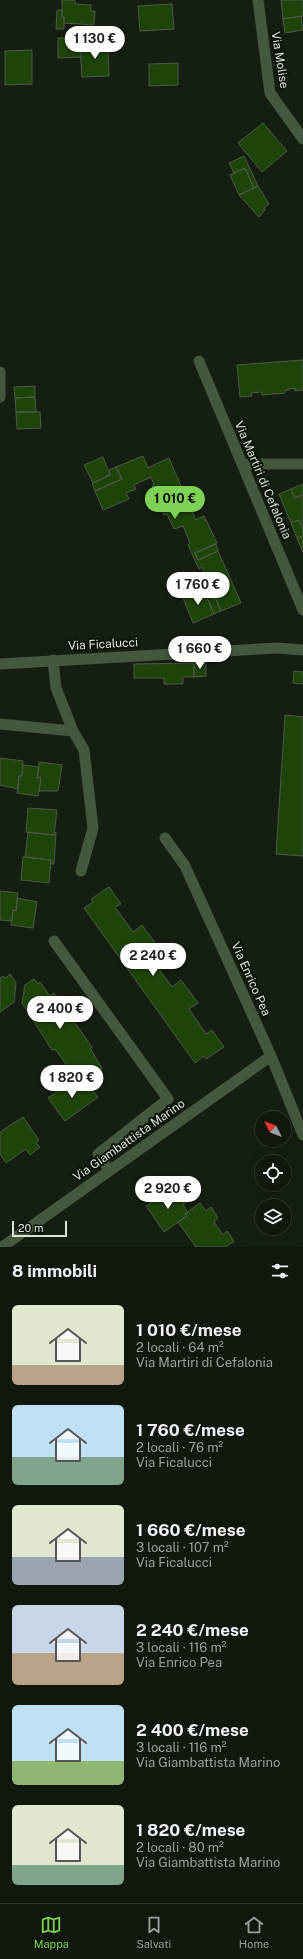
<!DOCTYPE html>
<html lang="it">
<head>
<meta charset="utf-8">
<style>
  :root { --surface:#10170d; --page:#1e241b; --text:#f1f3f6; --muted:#9c9f9d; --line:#30362e; --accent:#7dd154 }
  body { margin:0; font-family:"Public Sans",sans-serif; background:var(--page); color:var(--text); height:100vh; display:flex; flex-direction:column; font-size:15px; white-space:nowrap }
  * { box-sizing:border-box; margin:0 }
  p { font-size:13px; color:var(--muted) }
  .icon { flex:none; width:22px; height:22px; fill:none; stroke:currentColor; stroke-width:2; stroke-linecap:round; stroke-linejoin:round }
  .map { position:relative; height:1247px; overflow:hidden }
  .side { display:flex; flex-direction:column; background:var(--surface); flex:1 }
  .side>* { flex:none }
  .needle { width:26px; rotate:312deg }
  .buttons { position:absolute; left:255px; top:1111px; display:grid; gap:8px }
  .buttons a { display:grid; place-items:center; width:36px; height:36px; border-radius:50%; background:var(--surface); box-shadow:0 4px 16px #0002,0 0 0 1px var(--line); font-size:20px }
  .scale { position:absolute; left:12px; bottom:10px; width:55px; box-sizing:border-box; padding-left:4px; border:2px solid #dbe2d9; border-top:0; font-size:11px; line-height:14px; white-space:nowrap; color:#dbe2d9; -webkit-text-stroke:3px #0c1508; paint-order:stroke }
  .price { position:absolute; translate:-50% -34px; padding:0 9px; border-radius:14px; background:#fff; color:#222; font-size:13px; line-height:26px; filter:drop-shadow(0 1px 2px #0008) }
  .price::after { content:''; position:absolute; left:50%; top:24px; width:12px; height:9px; margin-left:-6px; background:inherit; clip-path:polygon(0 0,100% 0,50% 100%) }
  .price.active { background:var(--accent); color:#111 }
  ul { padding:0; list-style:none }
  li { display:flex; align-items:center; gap:12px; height:100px; padding:0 12px }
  li span { display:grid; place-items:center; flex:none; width:112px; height:80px; border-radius:6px; color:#555 }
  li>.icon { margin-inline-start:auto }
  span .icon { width:48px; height:48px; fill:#fffc; stroke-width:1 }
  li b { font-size:17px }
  h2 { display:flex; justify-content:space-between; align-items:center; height:48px; padding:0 12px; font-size:17px }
  .tabs { display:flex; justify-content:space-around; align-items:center; height:56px; border-top:1px solid var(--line); background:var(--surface); font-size:11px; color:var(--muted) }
  .tabs a { display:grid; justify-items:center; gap:2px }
  .tabs .active { color:var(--accent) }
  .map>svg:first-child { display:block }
</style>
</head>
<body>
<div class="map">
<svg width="303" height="1247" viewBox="0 0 303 1247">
  <rect width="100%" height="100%" fill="#151f11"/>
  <!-- building -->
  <path fill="#1f440a" stroke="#4d5949" d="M62 0H75V4L91 5V11H95L94 25 64 23V17H62Z
    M281 0H303V16L283 19Z
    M172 4 174 29 140 31 138 6Z
    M57 10H62V17H64V29H56Z
    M301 16 303 30 285 33 283 19Z
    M106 37V44L80 45 81 57 58 58V38Z
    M108 44 109 76 82 77 80 45Z
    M32 50V84L5 85V51Z
    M178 63V85L149 86V64Z
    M263 123 287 151 262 172 238 143Z
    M244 156 258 186 254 188 245 168 234 173 229 163Z
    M245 168 254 188 239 195 230 175Z
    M258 186 269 204 264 208 265 210 259 217 239 195Z
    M303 360V390L295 391V388L289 389 290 390H285V393L262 395V392L251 393 252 396 240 397 237 365Z
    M35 386V397L15 398 14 387Z
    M35 397 36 412H16L15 398Z
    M16 412H40L41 428 17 429Z
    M143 456 148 468 169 458 181 486 160 495 163 502 184 493 196 520 204 516 217 543 195 553 198 560 218 551 241 603 221 611 202 567 199 569 188 545 190 543 183 526 174 529 167 514 164 515 152 486 154 485 151 477 134 485 136 489 126 493 129 499 103 510 95 491 122 479 116 467Z
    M103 457 110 475 93 483 84 465Z
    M116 467 122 479 95 491 92 483 110 475 109 470Z
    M303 484V495L295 498 291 489Z
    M181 486 184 493 163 502 160 495Z
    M291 489 295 498 301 495 303 499V529L299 520 291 523 279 494Z
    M299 520 303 529V536L297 538 291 523Z
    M303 536V552L297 538Z
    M216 544 218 551 198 560 195 553Z
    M210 586 221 611 214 614 203 589Z
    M203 589 214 614 193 623 183 598Z
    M194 663H206V676L194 677Z
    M194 663V677H183V684H164V678H134V664Z
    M294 671 303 672V684L293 683Z
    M285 715 303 717V856L276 854Z
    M0 758 23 761 22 776H19L18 789 0 785Z
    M39 762 62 765 58 791H39L41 778H37Z
    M23 765 39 767 37 778H41L38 796 17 793 19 776H22Z
    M28 808 57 810 54 835 26 832Z
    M28 832 54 835 56 832 54 864H50L51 860 25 857Z
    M23 857 51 860 49 883 21 880Z
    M109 887 121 904 115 907 133 932 142 925 159 948 149 955 172 987 181 980 198 1003 189 1009 206 1034 212 1030 224 1047 206 1059 204 1056 195 1063 84 908 93 902 91 899Z
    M0 891 18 893 16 911 13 910 12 921 0 920Z
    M17 898 37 902 33 928 11 925 13 910 16 911Z
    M10 974 16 983 14 1002 0 1012V978L3 976 6 978Z
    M34 979 38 984 40 982 50 996 54 993 92 1047 90 1048 102 1068 90 1077 72 1073 55 1049 52 1050 22 1003 25 985Z
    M70 1082 89 1085 98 1097 65 1121 48 1098Z
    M23 1117 39 1140 36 1143 40 1147 30 1155 26 1149 6 1163 0 1154V1132Z
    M170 1189 175 1195 180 1192 187 1202 183 1205 188 1213 185 1214 187 1216 164 1232 146 1206Z
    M200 1203 206 1211 211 1207 218 1218 214 1222 223 1235 227 1231 234 1241 226 1247H196L178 1222 187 1216 185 1214Z"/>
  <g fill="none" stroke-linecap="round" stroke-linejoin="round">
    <!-- minor -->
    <path stroke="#46573f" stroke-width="11" d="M258 0 270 93 303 139
      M199 361 303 610
      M0 372V397
      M243 464H303
      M53 660 56 688 73 731 84 750 93 828 81 871
      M0 664 277 648 303 650
      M0 724 73 731
      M165 838 185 866 271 1056 303 1135
      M54 941 168 1099 98 1154 109 1170
      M2 1247 271 1056"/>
  </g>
  <g text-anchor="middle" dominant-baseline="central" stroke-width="4" stroke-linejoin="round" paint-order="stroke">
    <!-- street labels -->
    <g font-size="12" fill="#dbe2d9" stroke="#0c1508">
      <text transform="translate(280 60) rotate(81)">Via Molise</text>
      <text transform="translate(263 480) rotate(67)">Via Martiri di Cefalonia</text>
      <text transform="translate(103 644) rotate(-3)">Via Ficalucci</text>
      <text transform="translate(251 979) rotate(66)">Via Enrico Pea</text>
      <text transform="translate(129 1140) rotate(-35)">Via Giambattista Marino</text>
    </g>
  </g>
</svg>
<div class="buttons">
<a><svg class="needle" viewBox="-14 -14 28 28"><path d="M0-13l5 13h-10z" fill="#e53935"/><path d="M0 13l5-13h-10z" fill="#9c9f9d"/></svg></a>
<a><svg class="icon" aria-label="locate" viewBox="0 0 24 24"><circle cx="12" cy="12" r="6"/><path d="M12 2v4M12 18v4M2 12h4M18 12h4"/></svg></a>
<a><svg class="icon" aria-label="layers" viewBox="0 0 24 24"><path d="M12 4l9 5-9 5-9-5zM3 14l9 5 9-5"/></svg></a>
</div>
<div class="scale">20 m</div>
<b class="price" style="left:95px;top:60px">1 130 €</b>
<b class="price active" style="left:175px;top:520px">1 010 €</b>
<b class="price" style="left:198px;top:606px">1 760 €</b>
<b class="price" style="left:200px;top:670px">1 660 €</b>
<b class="price" style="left:153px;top:977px">2 240 €</b>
<b class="price" style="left:60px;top:1030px">2 400 €</b>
<b class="price" style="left:72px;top:1099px">1 820 €</b>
<b class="price" style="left:168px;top:1210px">2 920 €</b>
</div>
<section class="side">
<h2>8 immobili<svg class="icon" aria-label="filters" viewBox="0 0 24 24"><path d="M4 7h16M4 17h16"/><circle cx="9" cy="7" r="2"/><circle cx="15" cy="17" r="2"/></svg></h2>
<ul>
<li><span style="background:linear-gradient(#dfe7d0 75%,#b9a48a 0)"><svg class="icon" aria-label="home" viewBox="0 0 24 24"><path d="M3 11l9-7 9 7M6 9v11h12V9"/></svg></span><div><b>1 010 €/mese</b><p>2 locali · 64 m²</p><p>Via Martiri di Cefalonia</p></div></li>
<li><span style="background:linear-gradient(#bfe0f5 65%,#7fa58c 0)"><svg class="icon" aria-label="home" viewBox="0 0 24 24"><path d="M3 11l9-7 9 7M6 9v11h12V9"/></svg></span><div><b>1 760 €/mese</b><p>2 locali · 76 m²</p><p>Via Ficalucci</p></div></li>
<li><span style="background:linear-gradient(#dfe7d0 65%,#9aa5b1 0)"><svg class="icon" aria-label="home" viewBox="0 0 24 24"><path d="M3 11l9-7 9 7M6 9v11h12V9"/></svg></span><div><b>1 660 €/mese</b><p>3 locali · 107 m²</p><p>Via Ficalucci</p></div></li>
<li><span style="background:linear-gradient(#c9d6e8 60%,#b9a48a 0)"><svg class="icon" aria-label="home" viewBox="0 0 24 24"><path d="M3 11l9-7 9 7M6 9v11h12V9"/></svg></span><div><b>2 240 €/mese</b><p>3 locali · 116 m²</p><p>Via Enrico Pea</p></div></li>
<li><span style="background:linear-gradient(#bfe0f5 70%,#8fb573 0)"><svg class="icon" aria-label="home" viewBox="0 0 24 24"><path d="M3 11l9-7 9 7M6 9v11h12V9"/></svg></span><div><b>2 400 €/mese</b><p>3 locali · 116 m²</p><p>Via Giambattista Marino</p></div></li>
<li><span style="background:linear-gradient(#dfe7d0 75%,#7fa58c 0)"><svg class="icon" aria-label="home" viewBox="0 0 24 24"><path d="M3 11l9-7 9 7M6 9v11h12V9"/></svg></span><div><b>1 820 €/mese</b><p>2 locali · 80 m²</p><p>Via Giambattista Marino</p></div></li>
</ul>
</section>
<nav class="tabs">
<a class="active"><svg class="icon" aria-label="map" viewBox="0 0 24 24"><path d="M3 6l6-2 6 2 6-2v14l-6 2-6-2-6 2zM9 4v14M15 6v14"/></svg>Mappa</a>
<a><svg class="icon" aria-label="saved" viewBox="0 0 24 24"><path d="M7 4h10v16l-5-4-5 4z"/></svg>Salvati</a>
<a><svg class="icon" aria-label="home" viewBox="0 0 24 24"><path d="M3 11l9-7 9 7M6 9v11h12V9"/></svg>Home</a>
</nav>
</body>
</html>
